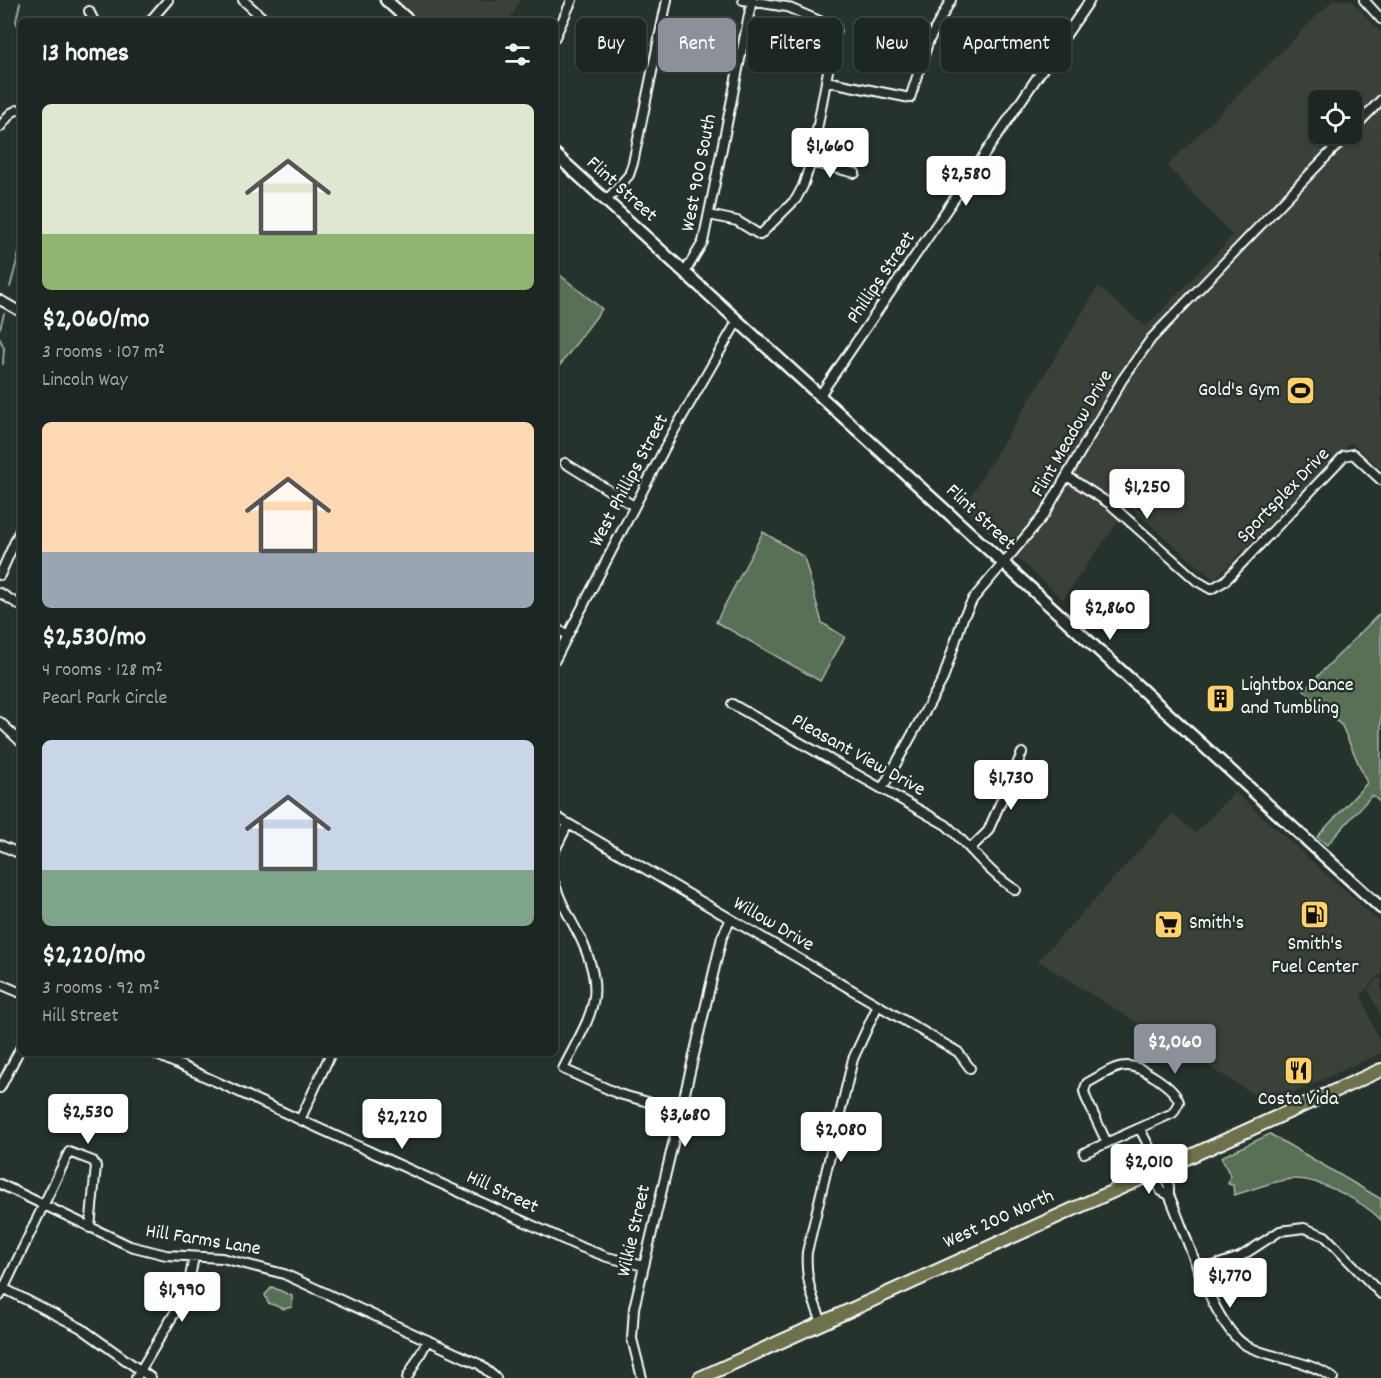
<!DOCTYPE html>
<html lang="en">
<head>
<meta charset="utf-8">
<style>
  :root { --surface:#1c2622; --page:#252e2a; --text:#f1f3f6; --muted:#a0a5a5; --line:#3a4340; --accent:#8c9099 }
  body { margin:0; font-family:Dekko,sans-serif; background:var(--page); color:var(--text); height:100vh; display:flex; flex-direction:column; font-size:22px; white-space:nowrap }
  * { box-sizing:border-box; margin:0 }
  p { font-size:20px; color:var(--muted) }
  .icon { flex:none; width:33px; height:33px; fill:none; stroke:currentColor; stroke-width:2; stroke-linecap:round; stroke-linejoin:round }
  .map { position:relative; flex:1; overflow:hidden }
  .panel { position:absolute; left:18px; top:18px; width:540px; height:1038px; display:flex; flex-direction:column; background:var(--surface); border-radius:9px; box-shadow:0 2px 4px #0004,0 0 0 2px var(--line) }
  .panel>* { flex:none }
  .top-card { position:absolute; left:576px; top:18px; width:570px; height:54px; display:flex; gap:12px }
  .fabs { position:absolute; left:1308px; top:90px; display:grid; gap:12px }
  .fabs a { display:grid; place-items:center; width:54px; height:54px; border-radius:9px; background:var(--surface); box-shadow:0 2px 4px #0004,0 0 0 2px var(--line); font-size:30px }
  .price { position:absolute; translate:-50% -51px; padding:0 14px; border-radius:6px; background:#fff; color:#222; font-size:20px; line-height:39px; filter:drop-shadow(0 2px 3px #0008) }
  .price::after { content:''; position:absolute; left:50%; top:36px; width:18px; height:14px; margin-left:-9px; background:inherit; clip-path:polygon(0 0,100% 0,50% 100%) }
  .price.current { background:var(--accent); color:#fff }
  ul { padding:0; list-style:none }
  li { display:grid; align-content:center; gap:12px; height:318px; padding:0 24px }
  li span { display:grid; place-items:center; height:186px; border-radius:9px; color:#555 }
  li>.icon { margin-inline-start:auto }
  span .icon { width:108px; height:108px; fill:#fffc; stroke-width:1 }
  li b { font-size:26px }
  h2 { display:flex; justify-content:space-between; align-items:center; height:72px; padding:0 24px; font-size:26px }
  .chip { padding:0 21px; border-radius:9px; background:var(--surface); box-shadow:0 2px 4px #0004,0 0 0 2px var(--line); font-size:21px; line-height:54px }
  .chip.current { background:var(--accent); color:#fff }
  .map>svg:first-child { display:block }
</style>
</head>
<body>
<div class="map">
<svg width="1381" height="1378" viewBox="0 0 1381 1378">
  <rect width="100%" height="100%" fill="#26332d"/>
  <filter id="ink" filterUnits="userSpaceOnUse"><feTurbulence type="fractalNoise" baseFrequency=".0167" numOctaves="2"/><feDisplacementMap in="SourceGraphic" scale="12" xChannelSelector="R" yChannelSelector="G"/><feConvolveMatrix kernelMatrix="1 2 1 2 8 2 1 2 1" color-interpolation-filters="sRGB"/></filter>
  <g filter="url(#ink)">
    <!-- built -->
    <path fill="#3a4138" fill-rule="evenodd" d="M398 0H520L509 21H421Z
      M1333 0H1351L1381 33V469L1351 442 1214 580 1129 506 1063 599 963 509 1098 287 1146 327 1233 236 1167 166ZM1318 100H1352V134H1318Z
      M1235 792 1381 923V973L1361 995 1381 1046V1053L1269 1104 1038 961 1173 814 1195 833Z
      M1381 976V1017L1368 989Z"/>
    <!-- green -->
    <path fill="#587055" stroke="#acb8aa" stroke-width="1.5" d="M555 271 602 309 555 372Z
      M763 532 804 557 822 623 845 637 820 681 716 622Z
      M1381 612V803L1372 795 1327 845 1317 837 1367 783 1342 726 1304 690Z
      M1270 1134 1381 1199V1220C1364 1202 1319 1178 1293 1179 1275 1180 1252 1190 1234 1195L1233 1185 1228 1184 1230 1175 1221 1157Z
      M272 1287 292 1296V1307L284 1309 268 1303 265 1295Z"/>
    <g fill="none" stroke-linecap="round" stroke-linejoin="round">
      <!-- stream -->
      <path stroke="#90a6a6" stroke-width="2" d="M20 3 16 21 21 33
        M10 287 21 246
        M0 328 4 314
        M0 339 4 348 3 364"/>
      <defs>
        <path id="street" d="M243 0 266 21
          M1364 0 1381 19
          M89 11 94 21
          M150 21 168 0
          M555 37 572 0
          M826 81 910 98 929 40 951 0
          M0 127 11 113 17 110
          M1352 130 1381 100
          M811 162 855 173
          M606 201 629 175 633 163 667 0
          M709 215 737 221 760 235 796 199 803 186 811 162 836 28 787 7 743 0
          M685 272 703 242 752 0
          M0 300 21 312
          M820 395 1090 0
          M565 463 634 506
          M1067 476 1110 504 1197 581 1211 589 1225 581 1344 456 1353 454 1381 480
          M0 575 21 528
          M0 593 21 606
          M555 628 568 635
          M555 660 671 436 738 320
          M732 704 946 825C970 846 988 873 1016 890
          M0 722 21 742
          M882 789 943 679 963 618 973 599 1044 515 1122 380 1151 339 1348 134
          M555 816 958 1052 970 1068
          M0 845 21 854
          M971 848 988 831 1022 753
          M555 850 568 824
          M555 884C560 902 570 918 579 935 609 996 591 1013 563 1069L619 1094 681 1111
          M0 984 21 993
          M153 1053 578 1246 607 1257 644 1266
          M174 1062 178 1053
          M0 1088 21 1047
          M300 1120 331 1053
          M1140 1129 1169 1186V1195C1186 1232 1213 1328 1247 1346 1275 1360 1307 1359 1333 1378
          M1084 1153 1173 1113 1179 1102C1175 1088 1141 1065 1126 1066 1113 1066 1099 1077 1087 1083L1084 1091 1086 1098 1107 1143
          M1151 1172 1161 1191 1169 1195
          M0 1184 130 1246 166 1255 222 1258 284 1274 479 1364 496 1378
          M1201 1270 1240 1257 1280 1231 1304 1228 1325 1236 1381 1294
          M5 1289 81 1328 151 1378
          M0 1296 69 1152 93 1161 96 1166 90 1228
          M822 1322C812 1298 805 1278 807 1252L853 1059 878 1005
          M136 1378 187 1292 194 1257
          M407 1378 428 1340
          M642 1378 632 1339 634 1308 722 937 731 919"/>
        <path id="secondary" d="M386 0 409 21
          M555 154 1381 908"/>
        <path id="primary" d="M700 1378 1381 1070"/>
      </defs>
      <!-- street casing -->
      <use href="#street" stroke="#fff" stroke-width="12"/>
      <!-- secondary casing -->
      <use href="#secondary" stroke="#fff" stroke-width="15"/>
      <!-- primary casing -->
      <use href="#primary" stroke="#fff" stroke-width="16"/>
      <!-- street -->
      <use href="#street" stroke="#26332d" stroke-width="8"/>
      <!-- secondary -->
      <use href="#secondary" stroke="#26332d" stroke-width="10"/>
      <!-- primary -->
      <use href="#primary" stroke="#6e714b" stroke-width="12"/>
    </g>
  </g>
  <!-- icons -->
  <defs>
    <symbol id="stadium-square" viewBox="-11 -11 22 22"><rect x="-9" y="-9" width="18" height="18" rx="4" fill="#ffd166" stroke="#26332d"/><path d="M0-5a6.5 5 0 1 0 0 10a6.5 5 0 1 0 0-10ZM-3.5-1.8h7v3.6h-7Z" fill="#111"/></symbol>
    <symbol id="building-square" viewBox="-11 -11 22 22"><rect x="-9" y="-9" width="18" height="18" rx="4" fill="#ffd166" stroke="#26332d"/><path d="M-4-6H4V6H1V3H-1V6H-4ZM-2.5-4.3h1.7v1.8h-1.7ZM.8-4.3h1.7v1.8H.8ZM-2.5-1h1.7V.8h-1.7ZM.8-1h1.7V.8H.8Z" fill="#111"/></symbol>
    <symbol id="fuel-square" viewBox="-11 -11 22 22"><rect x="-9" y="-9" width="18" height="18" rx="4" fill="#ffd166" stroke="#26332d"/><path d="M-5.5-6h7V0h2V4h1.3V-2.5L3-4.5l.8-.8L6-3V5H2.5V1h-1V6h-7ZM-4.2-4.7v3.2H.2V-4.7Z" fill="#111"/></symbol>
    <symbol id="supermarket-square" viewBox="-11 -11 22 22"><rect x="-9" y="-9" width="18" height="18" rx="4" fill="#ffd166" stroke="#26332d"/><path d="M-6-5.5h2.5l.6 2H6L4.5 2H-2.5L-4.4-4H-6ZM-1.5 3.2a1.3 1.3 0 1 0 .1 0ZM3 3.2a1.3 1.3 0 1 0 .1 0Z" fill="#111"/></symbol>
    <symbol id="restaurant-square" viewBox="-11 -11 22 22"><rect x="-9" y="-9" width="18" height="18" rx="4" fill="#ffd166" stroke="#26332d"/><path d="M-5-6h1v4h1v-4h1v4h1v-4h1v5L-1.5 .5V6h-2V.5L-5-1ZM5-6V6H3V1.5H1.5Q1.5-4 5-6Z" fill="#111"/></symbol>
  </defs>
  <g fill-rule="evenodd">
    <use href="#stadium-square" x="1284" y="374" width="33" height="33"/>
    <use href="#building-square" x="1204" y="682" width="33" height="33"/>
    <use href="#fuel-square" x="1298" y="898" width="33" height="33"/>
    <use href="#supermarket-square" x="1152" y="908" width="33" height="33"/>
    <use href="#restaurant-square" x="1282" y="1054" width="33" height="33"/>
  </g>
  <g text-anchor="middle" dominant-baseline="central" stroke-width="5" stroke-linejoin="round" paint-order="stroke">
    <!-- street labels -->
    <g font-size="20" fill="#fff" stroke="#26332d">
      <text transform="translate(700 173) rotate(-79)">West 900 South</text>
      <text transform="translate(621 190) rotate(42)">Flint Street</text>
      <text transform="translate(882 278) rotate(-56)">Phillips Street</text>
      <text transform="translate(1073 434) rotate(-60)">Flint Meadow Drive</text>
      <text transform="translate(630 481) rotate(-62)">West Phillips Street</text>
      <text transform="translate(1284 496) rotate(-46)">Sportsplex Drive</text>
      <text transform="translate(980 518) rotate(43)">Flint Street</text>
      <text transform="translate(858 756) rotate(29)">Pleasant View Drive</text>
      <text transform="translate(773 925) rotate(30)">Willow Drive</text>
      <text transform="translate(502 1193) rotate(25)">Hill Street</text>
      <text transform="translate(999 1220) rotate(-24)">West 200 North</text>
      <text transform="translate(635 1231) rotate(-77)">Wilkie Street</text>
      <text transform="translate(203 1241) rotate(9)">Hill Farms Lane</text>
    </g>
    <!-- poi labels -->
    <g font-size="20" fill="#fff" stroke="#26332d" text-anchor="start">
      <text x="1280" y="391" text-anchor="end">Gold's Gym</text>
      <text x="1241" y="686">Lightbox Dance<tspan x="1241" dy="23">and Tumbling</tspan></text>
      <text x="1189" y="924">Smith's</text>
      <text x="1315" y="945" text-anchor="middle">Smith's<tspan x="1315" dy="23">Fuel Center</tspan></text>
      <text x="1298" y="1100" text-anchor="middle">Costa Vida</text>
    </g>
  </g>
</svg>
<div class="fabs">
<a><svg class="icon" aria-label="locate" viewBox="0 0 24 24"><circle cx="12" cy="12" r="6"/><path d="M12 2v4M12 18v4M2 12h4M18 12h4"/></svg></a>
</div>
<b class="price" style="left:830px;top:179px">$1,660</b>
<b class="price" style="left:966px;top:207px">$2,580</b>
<b class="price" style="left:1147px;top:520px">$1,250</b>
<b class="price" style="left:1110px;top:641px">$2,860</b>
<b class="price" style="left:1011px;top:811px">$1,730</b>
<b class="price current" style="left:1175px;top:1075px">$2,060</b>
<b class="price" style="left:88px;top:1145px">$2,530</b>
<b class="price" style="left:685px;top:1148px">$3,680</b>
<b class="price" style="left:402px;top:1150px">$2,220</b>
<b class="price" style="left:841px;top:1163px">$2,080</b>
<b class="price" style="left:1149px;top:1195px">$2,010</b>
<b class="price" style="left:1230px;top:1309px">$1,770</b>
<b class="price" style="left:182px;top:1323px">$1,990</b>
<div class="top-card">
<a class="chip">Buy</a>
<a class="chip current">Rent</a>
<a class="chip">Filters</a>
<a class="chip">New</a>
<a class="chip">Apartment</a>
</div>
<section class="panel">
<h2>13 homes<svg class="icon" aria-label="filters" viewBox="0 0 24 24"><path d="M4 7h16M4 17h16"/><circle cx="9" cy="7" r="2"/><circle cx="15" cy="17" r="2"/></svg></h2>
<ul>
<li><span style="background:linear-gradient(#dfe7d0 70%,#8fb573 0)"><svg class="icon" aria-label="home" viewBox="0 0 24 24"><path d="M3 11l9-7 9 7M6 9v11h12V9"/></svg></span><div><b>$2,060/mo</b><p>3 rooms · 107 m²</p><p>Lincoln Way</p></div></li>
<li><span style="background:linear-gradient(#ffd9b3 70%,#9aa5b1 0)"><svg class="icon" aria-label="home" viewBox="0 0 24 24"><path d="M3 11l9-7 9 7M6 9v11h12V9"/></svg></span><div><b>$2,530/mo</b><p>4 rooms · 128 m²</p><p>Pearl Park Circle</p></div></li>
<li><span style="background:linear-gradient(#c9d6e8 70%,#7fa58c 0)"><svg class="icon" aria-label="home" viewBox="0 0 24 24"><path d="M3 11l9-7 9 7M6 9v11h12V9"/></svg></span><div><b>$2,220/mo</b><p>3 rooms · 92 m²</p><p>Hill Street</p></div></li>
</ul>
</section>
</div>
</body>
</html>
